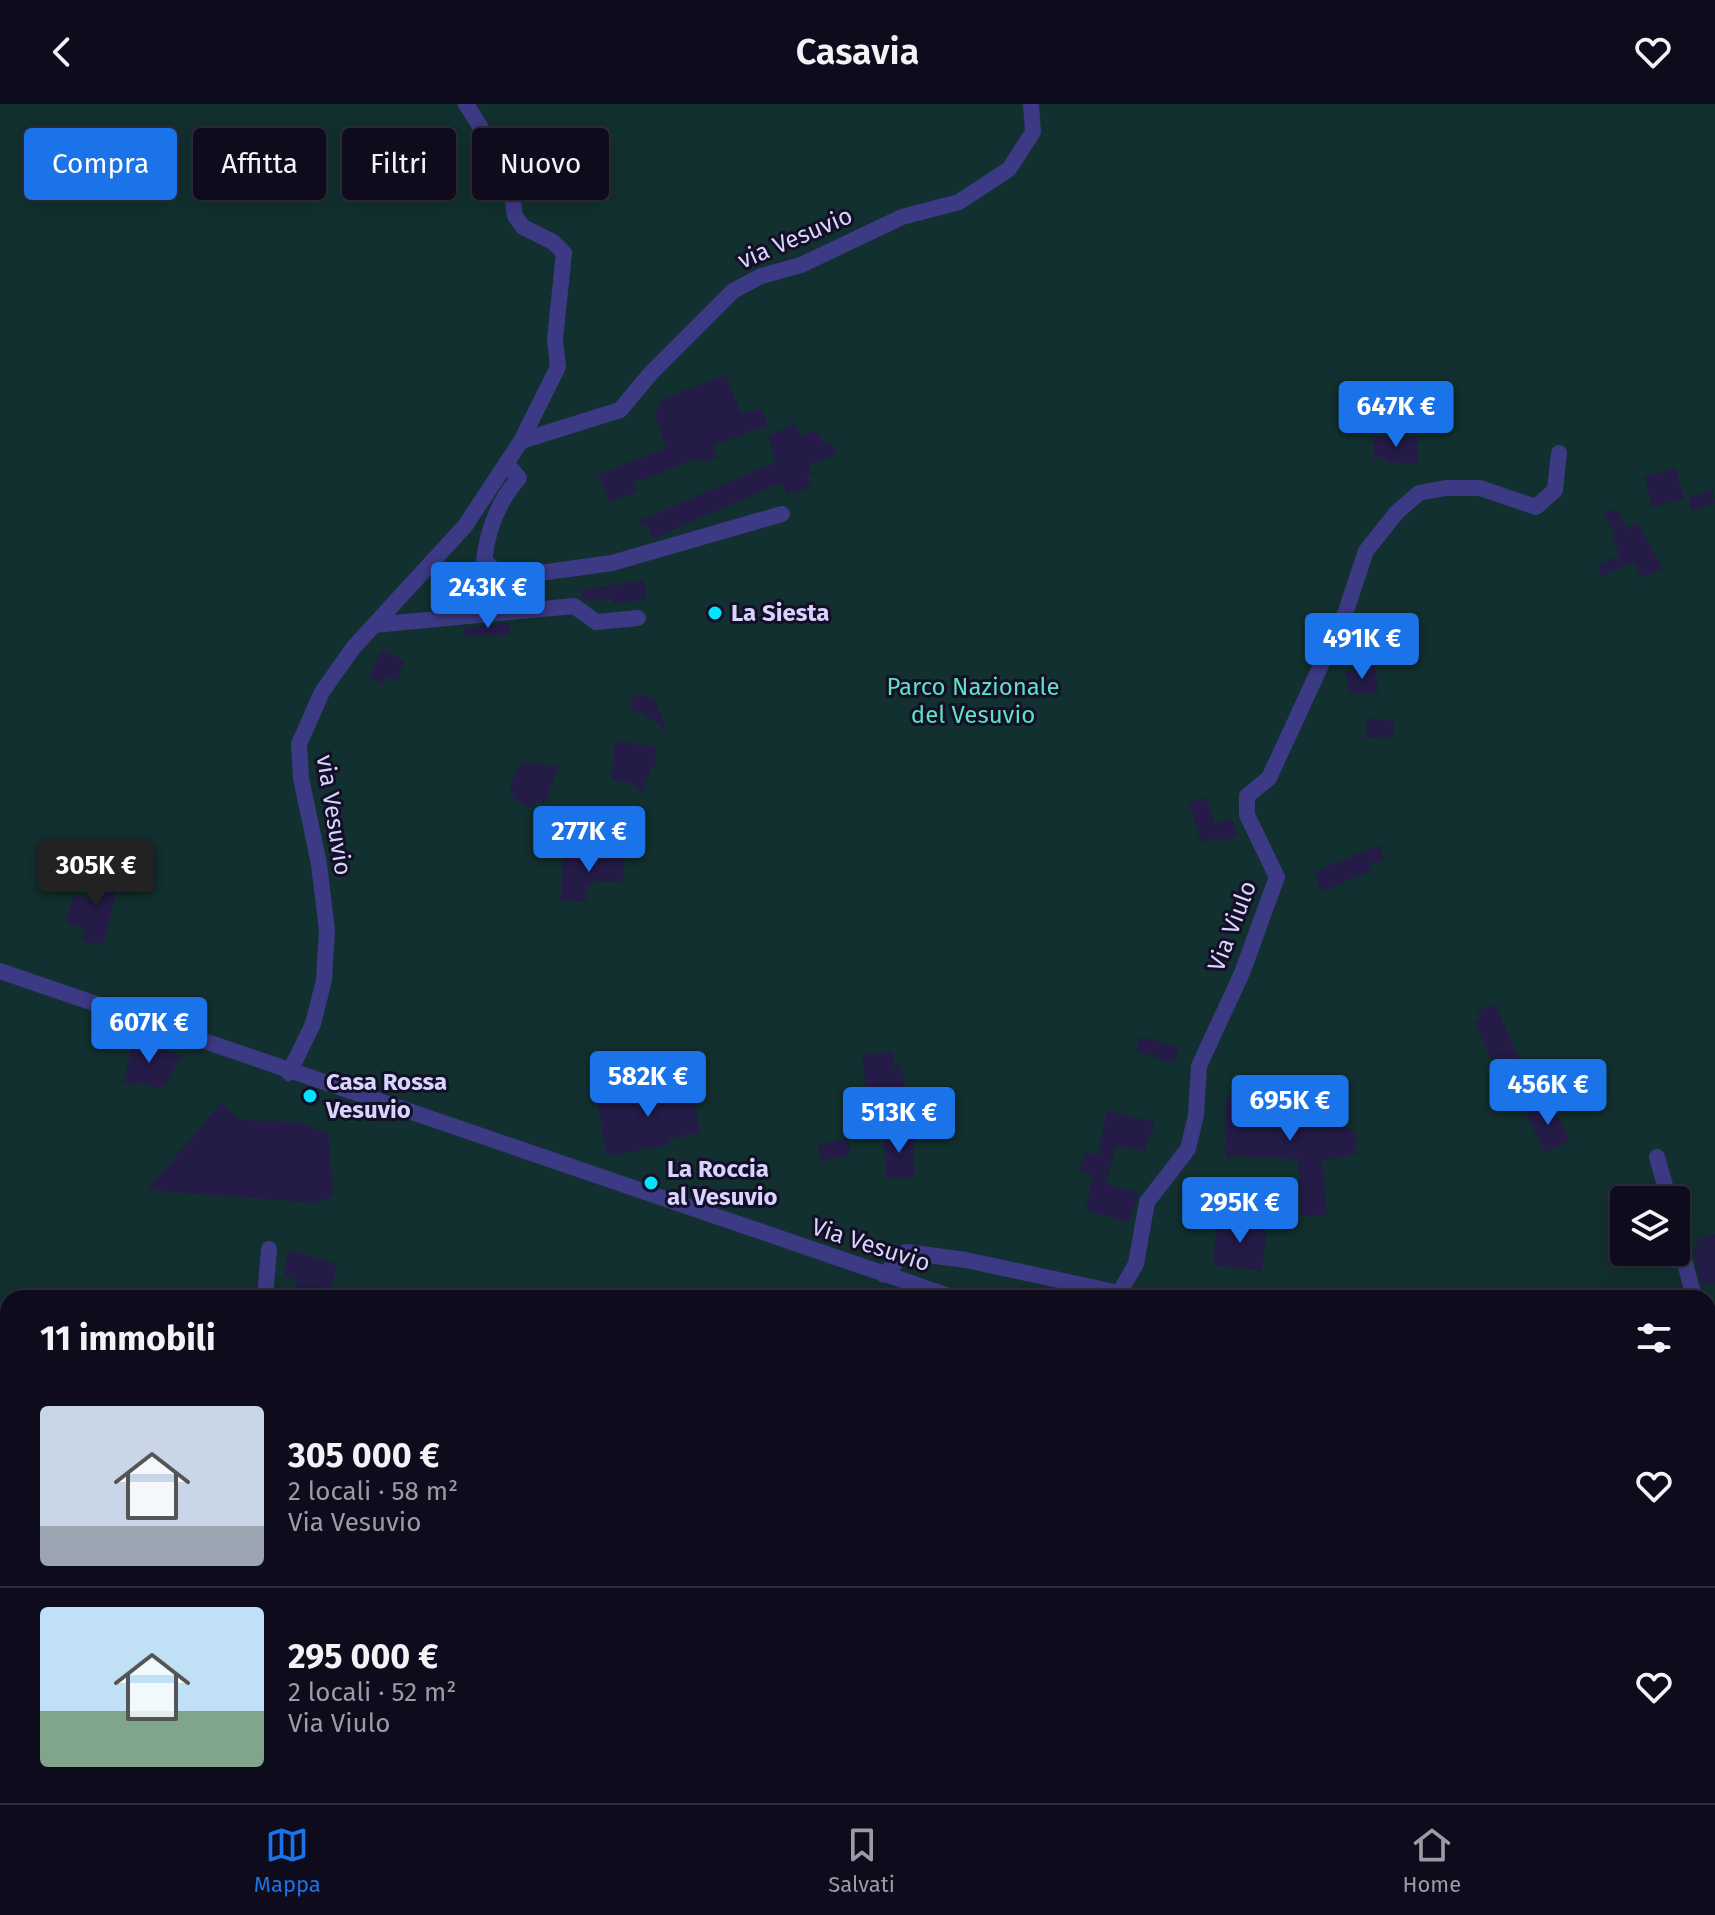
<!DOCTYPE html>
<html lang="it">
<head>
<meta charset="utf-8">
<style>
  :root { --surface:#0e0b1c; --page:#171425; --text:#f1f3f6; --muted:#9b9ba3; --line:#2e2b3b; --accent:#1a73e8 }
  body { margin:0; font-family:"Fira Sans",sans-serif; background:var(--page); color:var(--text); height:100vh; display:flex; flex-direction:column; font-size:30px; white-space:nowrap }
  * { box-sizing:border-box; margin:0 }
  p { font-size:26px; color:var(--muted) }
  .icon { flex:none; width:44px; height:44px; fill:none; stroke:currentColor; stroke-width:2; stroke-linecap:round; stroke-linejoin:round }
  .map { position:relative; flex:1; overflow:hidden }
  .sheet { position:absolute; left:0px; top:1186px; width:1716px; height:514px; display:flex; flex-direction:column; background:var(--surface); border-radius:24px 24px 0 0; box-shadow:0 4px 20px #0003,0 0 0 2px var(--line) }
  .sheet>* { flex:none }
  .hud { position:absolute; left:24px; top:24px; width:800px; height:72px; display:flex; gap:16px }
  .tools { position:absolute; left:1610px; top:1082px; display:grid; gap:16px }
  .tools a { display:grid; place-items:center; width:80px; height:80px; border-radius:8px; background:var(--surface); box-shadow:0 4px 20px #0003,0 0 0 2px var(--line); font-size:40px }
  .price { position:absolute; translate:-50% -68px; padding:0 18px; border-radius:8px; background:var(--accent); color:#fff; font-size:26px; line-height:52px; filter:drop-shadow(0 2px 4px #0008) }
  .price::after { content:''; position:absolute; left:50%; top:48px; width:24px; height:18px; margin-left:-12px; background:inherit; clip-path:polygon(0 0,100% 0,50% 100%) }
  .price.on { background:#222; color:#fff }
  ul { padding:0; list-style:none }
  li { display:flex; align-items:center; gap:24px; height:200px; padding:0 40px }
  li+li { border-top:2px solid var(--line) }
  li span { display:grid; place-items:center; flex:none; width:224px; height:160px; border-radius:8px; color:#555 }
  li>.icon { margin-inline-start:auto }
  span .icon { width:96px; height:96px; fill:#fffc; stroke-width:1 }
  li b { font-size:34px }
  h2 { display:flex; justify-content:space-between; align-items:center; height:96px; padding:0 40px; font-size:34px }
  .chip { padding:0 28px; border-radius:8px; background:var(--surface); box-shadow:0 4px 20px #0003,0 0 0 2px var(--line); font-size:28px; line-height:72px }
  .chip.on { background:var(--accent); color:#fff }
  header { display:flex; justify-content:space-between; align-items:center; height:104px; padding:0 40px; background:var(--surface); font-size:36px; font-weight:600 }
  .tabs { display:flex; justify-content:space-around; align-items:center; height:112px; border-top:2px solid var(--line); background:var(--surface); font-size:22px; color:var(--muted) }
  .tabs a { display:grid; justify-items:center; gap:4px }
  .tabs .on { color:var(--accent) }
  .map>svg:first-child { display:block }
</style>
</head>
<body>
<header><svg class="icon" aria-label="back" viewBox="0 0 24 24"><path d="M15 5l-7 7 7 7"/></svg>Casavia<svg class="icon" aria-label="heart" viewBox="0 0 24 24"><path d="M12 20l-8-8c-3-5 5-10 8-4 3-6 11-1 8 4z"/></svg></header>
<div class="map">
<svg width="1715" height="1699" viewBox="0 0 1715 1699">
  <rect width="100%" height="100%" fill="#130f26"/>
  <!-- green -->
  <path fill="#12302f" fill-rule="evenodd" d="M0 0H1715V1699H0ZM1624 1096H1676V1148H1624ZM8 1194H1708V1692H8Z"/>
  <!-- building -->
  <path fill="#241b47" d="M725 271 742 310 762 304 768 321 713 342 717 353 702 358 700 354 633 379 637 388 609 399 598 371 666 344 655 310 661 296Z
    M795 319 801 332 816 326 823 338 832 339 837 350 809 361 812 370 806 372 810 383 787 391 782 378 653 435 648 423 636 418 776 358 768 332Z
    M1373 333H1418L1417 359H1386L1385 353H1373Z
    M1676 364 1684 395 1652 403 1644 372Z
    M1713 386 1715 399 1691 407 1689 393Z
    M1615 404 1627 425 1638 419 1662 464 1642 474 1634 458 1601 472 1597 462 1620 451 1612 434 1616 432 1604 411Z
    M644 476 646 495 613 500V495H582V486Z
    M509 519 510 531 463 532V524Z
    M382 546 405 558 397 577 387 572 383 580 369 573Z
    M1375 562 1378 589 1348 590 1346 568Z
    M644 591 655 595 667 627 640 607H632V593Z
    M1367 614 1394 617V633L1366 634Z
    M615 637 655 643 656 659 650 666 643 689 632 679 611 675Z
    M528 658 558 663 545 700 537 697 533 704 516 697 510 685 516 665Z
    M1206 694 1215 720 1232 715 1237 732 1219 738 1217 734 1201 738 1189 699Z
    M1379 741 1384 756 1372 760 1371 767 1321 788 1315 768Z
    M602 750 625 751 623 778H593V782H588L587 798 561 797 563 751 602 753Z
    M99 766 126 772 117 785 105 836 99 841 82 837 85 825 65 819 74 791 93 796Z
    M1495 900 1520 957 1499 969 1474 919 1480 916 1477 908Z
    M1140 933 1179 943 1174 959 1136 947Z
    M130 935 180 952 166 981 157 984 137 978 135 982 123 977 130 953Z
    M893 948 894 961H900L909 996 868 1006 862 950Z
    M692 980 700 1029 668 1035 669 1041 607 1052 597 996Z
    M1279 989 1272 1013 1336 1005 1346 1026 1351 1024 1358 1038 1353 1040 1358 1049 1322 1057 1327 1111H1301L1298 1055 1266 1054 1260 1051 1253 1055 1240 1051 1228 1055 1225 1048 1226 998 1230 991 1242 998 1257 999Z
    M1549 996 1570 1036 1546 1049 1526 1010Z
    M221 999 240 1016 298 1018 328 1029 333 1091 318 1099 148 1086Z
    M1107 1006 1155 1018 1145 1047 1116 1042 1106 1080 1139 1089 1129 1118 1086 1107 1092 1071 1079 1067 1085 1048 1098 1051Z
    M913 1028 915 1072 886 1075 884 1030Z
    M846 1034 851 1050 820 1058 818 1042Z
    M1218 1115 1267 1122 1262 1167 1213 1161Z
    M1715 1130V1179L1702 1182 1693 1147 1699 1144 1696 1137Z
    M289 1146 337 1160 331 1185 321 1182 318 1191 295 1184 297 1176 283 1170Z"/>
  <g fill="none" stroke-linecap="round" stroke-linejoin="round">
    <!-- minor -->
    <path stroke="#3d3a85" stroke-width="16" d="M521 337 620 306 651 269 733 187 761 172 801 161 902 113 959 98 1009 65 1033 28 1031 0
      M506 359 519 374C498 397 488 425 484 456L503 474 612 459 782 410
      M374 521 574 502 596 518 638 514
      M0 867 955 1194
      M289 969 313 920 324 876 327 826 319 760 301 674 299 640 322 588 353 544 465 422 521 337 558 263 555 235 564 149 553 138 523 123 515 112 509 69 466 0
      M1657 1053 1669 1096
      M1676 1124 1694 1194
      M884 1171 906 1148 966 1156 1119 1189 1136 1160 1147 1098 1188 1045 1196 1011 1199 962 1242 869 1277 773 1247 711V692L1269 674 1346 507 1366 447 1397 408 1419 389 1446 384H1480L1536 403 1555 386 1559 349
      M265 1194 269 1145
      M1708 1246 1715 1272
      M0 1304H8
      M1273 1692 1274 1699
      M26 1699 30 1692
      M776 1699 782 1692
      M1093 1699 1098 1692"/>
  </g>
  <!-- markers -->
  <g fill="#00e5ff" stroke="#130f26" stroke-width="3">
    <circle cx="715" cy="509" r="8"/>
    <circle cx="310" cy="992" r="8"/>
    <circle cx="651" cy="1079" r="8"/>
  </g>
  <g text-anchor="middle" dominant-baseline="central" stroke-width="6" stroke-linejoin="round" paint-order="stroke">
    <!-- street labels -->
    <g font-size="24" fill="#d9d4ff" stroke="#130f26">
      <text transform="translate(795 134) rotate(-23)">via Vesuvio</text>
      <text transform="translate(334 711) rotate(81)">via Vesuvio</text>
      <text transform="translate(1232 822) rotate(-69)">Via Viulo</text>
      <text transform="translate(871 1141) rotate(18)">Via Vesuvio</text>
    </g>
    <!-- poi labels -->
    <g font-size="24" font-weight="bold" fill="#d9d4ff" stroke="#130f26" text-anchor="start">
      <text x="731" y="509">La Siesta</text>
      <text x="326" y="978">Casa Rossa<tspan x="326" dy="28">Vesuvio</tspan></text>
      <text x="667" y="1065">La Roccia<tspan x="667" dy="28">al Vesuvio</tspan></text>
    </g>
    <!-- park labels -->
    <g font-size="24" fill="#5fe0c0" stroke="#130f26">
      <text x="973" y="583">Parco Nazionale<tspan x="973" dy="28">del Vesuvio</tspan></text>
    </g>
  </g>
</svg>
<div class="tools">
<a><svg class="icon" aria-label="layers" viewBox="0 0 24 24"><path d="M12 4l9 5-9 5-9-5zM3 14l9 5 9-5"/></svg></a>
</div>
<b class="price" style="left:1396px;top:345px">647K €</b>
<b class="price" style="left:488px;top:526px">243K €</b>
<b class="price" style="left:1362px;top:577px">491K €</b>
<b class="price" style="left:589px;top:770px">277K €</b>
<b class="price on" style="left:96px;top:804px">305K €</b>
<b class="price" style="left:149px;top:961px">607K €</b>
<b class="price" style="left:648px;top:1015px">582K €</b>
<b class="price" style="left:1548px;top:1023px">456K €</b>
<b class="price" style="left:1290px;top:1039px">695K €</b>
<b class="price" style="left:899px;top:1051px">513K €</b>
<b class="price" style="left:1240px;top:1141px">295K €</b>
<div class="hud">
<a class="chip on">Compra</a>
<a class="chip">Affitta</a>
<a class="chip">Filtri</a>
<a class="chip">Nuovo</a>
</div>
<section class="sheet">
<h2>11 immobili<svg class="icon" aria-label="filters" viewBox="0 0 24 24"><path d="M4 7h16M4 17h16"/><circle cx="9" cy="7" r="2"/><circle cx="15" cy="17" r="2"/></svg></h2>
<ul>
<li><span style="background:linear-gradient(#c9d6e8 75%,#9aa5b1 0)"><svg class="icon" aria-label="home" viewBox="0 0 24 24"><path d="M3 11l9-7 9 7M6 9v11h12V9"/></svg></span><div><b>305 000 €</b><p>2 locali · 58 m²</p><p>Via Vesuvio</p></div><svg class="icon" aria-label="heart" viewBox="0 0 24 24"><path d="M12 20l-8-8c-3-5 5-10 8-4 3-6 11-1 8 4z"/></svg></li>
<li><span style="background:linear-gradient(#bfe0f5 65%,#7fa58c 0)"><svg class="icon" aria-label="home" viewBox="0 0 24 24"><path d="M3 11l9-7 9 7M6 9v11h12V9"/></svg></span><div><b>295 000 €</b><p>2 locali · 52 m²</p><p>Via Viulo</p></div><svg class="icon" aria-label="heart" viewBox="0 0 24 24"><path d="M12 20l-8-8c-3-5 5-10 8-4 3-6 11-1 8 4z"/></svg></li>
</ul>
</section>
</div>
<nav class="tabs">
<a class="on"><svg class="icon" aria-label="map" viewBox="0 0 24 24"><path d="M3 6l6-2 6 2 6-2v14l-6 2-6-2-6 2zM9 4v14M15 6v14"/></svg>Mappa</a>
<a><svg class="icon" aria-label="saved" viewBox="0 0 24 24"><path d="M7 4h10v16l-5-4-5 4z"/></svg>Salvati</a>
<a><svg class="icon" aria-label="home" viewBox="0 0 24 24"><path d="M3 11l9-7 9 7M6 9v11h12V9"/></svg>Home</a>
</nav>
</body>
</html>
